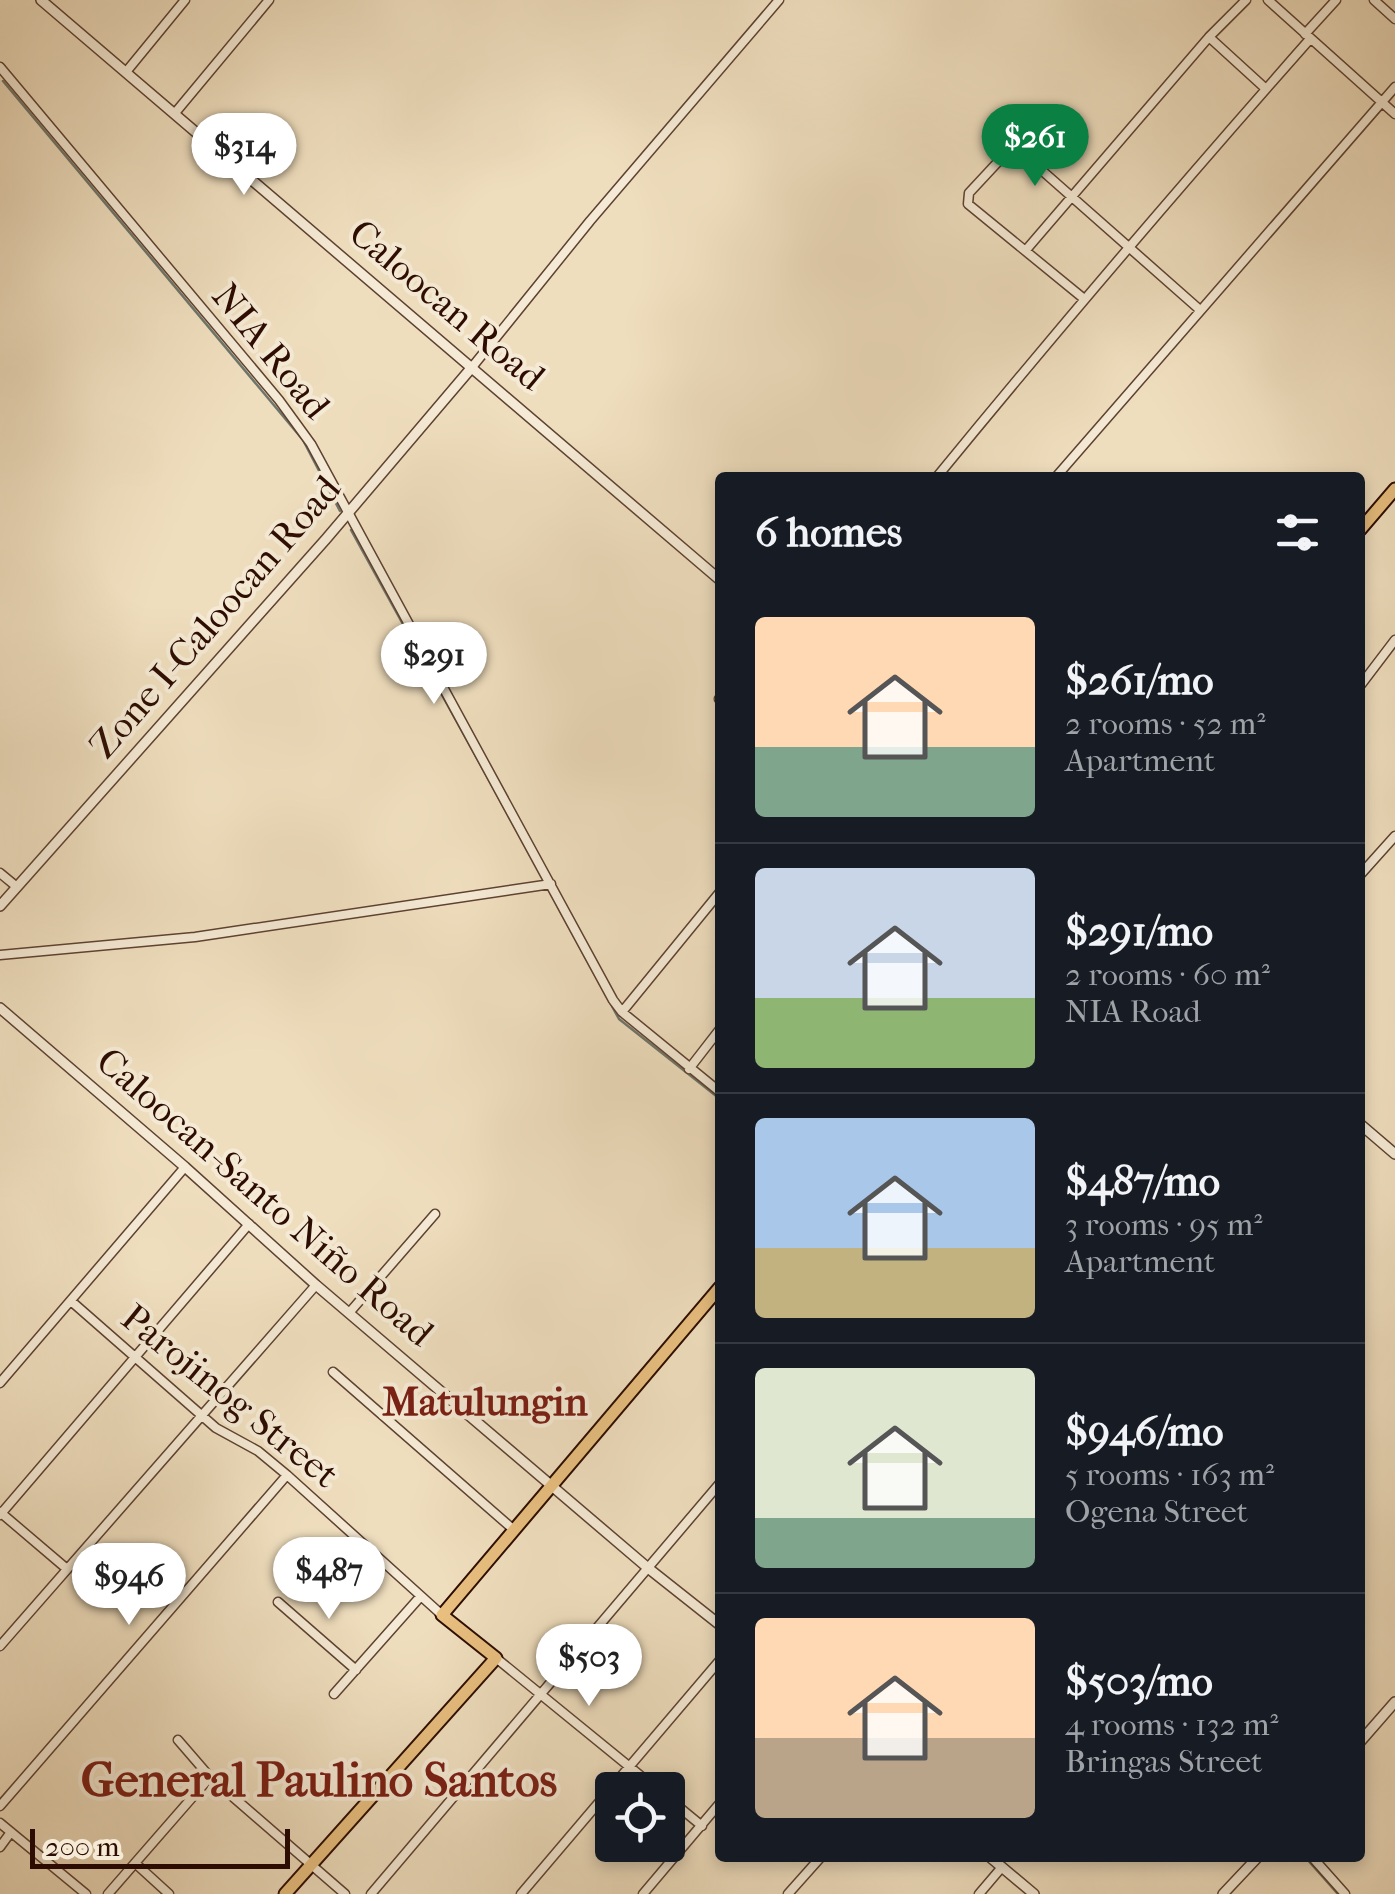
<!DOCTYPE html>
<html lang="en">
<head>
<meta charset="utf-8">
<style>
  :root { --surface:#171b24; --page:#20242c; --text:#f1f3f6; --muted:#9ea1a6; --line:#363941; --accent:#0b8043 }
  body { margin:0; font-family:"IM FELL French Canon",serif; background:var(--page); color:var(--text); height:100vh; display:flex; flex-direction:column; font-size:38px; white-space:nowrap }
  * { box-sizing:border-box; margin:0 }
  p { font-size:32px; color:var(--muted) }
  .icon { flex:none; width:55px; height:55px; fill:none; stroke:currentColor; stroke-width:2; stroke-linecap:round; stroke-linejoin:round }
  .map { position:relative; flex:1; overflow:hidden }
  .sheet { position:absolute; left:715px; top:472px; width:650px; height:1390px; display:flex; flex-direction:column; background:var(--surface); border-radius:10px; box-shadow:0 5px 15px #0003 }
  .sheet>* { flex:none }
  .controls { position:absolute; left:595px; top:1772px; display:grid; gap:20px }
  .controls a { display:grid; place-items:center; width:90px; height:90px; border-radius:10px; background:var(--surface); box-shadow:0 5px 15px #0003; font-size:50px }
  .scale { position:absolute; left:30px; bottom:25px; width:260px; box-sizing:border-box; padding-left:10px; border:5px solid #2d0d02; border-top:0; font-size:28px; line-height:35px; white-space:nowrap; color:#2d0d02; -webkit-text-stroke:8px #f5ead5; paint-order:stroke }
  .price { position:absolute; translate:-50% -85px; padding:0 22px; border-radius:35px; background:#fff; color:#222; font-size:32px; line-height:65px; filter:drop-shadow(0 2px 5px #0008) }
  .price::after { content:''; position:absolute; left:50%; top:60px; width:30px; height:22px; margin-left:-15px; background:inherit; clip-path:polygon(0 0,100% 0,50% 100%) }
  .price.current { background:var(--accent); color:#fff }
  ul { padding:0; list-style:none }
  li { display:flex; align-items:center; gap:30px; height:250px; padding:0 40px }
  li+li { border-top:2px solid var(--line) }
  li span { display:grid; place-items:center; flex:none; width:280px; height:200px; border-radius:10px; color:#555 }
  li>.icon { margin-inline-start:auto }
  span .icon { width:120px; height:120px; fill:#fffc; stroke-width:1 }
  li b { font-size:42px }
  h2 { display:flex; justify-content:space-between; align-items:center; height:120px; padding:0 40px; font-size:42px }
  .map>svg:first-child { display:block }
</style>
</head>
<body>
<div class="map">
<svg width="1395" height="1894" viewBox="0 0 1395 1894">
  <rect width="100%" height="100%" fill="#efdebe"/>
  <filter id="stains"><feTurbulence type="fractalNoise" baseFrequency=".002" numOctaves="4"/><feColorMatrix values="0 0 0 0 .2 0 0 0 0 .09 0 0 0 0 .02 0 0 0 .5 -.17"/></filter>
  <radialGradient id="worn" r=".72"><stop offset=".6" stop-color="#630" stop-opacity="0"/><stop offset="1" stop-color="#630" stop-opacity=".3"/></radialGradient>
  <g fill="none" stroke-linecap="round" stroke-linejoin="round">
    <!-- stream -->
    <path stroke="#6e766c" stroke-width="2.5" d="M3 81 303 440 340 511
      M351 530 543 878
      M557 905 619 1019 720 1099
      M1306 1858 1338 1894"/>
    <defs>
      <path id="minor" d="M1268 0 1395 114
        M1374 0 1395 19
        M1305 34 1336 0
        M1209 37 1266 89
        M0 67 279 400 311 444 613 1000 622 1012 720 1092
        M126 72 185 0
        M175 113 269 0
        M1026 250 1209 37 1246 0
        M1083 298 968 204 969 193 1009 150 1021 152 1200 310
        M473 366 590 221 779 0
        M936 478C1058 329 1183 183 1310 39
        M1055 478 1395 87
        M1360 686 1395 640
        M719 699 720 698
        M0 873 17 887
        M1360 875 1395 836
        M0 955 195 937 551 884
        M622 1012 720 892
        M689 1069 720 1029
        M71 1301 216 1428 258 1451 287 1475 442 1615
        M349 1313 435 1214
        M333 1372 514 1530
        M0 1383 185 1167
        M0 1512 67 1569
        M0 1515 249 1224
        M278 1602 356 1670
        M0 1646 316 1285
        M496 1658 658 1790
        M334 1694 420 1597
        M178 1740 210 1777 345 1894
        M668 1798 702 1826
        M0 1806 287 1475
        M0 1823 86 1894
        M0 1847 11 1832
        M1313 1858 1345 1894
        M135 1863 169 1894
        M108 1894 210 1777
        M371 1894 720 1483
        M521 1894 720 1660
        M643 1894 720 1803
        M788 1894 820 1858
        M979 1894 1002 1867"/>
      <path id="tertiary" d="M41 0 720 580
        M0 906 326 539 473 366
        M0 1008 185 1167 316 1285 648 1568 720 1625
        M1360 1124 1395 1154
        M1360 1742 1395 1702
        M991 1858 1034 1894
        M1223 1894 1257 1858"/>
      <path id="primary" d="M1360 530 1395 489
        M285 1894 496 1658 442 1615 720 1287"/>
    </defs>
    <!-- minor casing -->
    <use href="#minor" stroke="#5e4131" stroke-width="11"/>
    <!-- tertiary casing -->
    <use href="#tertiary" stroke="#5e4131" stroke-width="12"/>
    <!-- primary casing -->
    <use href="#primary" stroke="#2d0d02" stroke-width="15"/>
    <!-- minor -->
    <use href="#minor" stroke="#f5ead5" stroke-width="8"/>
    <!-- tertiary -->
    <use href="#tertiary" stroke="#f5ead5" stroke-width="9"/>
    <!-- primary -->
    <use href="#primary" stroke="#e8bf7f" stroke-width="11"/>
  </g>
  <g text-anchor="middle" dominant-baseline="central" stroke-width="8" stroke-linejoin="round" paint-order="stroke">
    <!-- street labels -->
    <g font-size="38" fill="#2d0d02" stroke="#f5ead5">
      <text transform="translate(447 305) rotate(40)">Caloocan Road</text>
      <text transform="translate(271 351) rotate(51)">NIA Road</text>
      <text transform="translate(215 617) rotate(-49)">Zone I-Caloocan Road</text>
      <text transform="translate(265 1197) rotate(41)">Caloocan-Santo Niño Road</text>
      <text transform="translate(230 1396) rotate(39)">Parojinog Street</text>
    </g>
    <!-- neighbourhood labels -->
    <g font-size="40" font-weight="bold" fill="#7a1f14" stroke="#f5ead5">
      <text x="485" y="1402">Matulungin</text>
    </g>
    <!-- district labels -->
    <g font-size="48" font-weight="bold" fill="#7a1f14" stroke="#f5ead5">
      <text x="319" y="1780">General Paulino Santos</text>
    </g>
  </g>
  <rect width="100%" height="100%" filter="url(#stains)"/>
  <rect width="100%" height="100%" fill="url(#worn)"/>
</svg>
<div class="controls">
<a><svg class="icon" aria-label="locate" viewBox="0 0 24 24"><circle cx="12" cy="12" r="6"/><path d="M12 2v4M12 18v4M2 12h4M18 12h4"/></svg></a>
</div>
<div class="scale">200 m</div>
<b class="price current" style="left:1035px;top:189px">$261</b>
<b class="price" style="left:244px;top:198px">$314</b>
<b class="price" style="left:434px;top:707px">$291</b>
<b class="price" style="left:329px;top:1622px">$487</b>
<b class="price" style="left:129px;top:1628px">$946</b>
<b class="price" style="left:589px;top:1709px">$503</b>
<section class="sheet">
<h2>6 homes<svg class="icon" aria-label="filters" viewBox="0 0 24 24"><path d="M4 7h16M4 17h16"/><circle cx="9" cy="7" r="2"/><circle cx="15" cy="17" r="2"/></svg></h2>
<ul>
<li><span style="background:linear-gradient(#ffd9b3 65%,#7fa58c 0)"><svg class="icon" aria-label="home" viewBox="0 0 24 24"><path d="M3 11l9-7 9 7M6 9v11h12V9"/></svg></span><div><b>$261/mo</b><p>2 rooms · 52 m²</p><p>Apartment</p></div></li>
<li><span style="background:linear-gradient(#c9d6e8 65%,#8fb573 0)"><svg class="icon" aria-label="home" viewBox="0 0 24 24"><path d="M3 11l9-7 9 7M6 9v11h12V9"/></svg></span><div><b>$291/mo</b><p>2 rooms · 60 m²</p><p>NIA Road</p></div></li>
<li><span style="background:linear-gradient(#a9c7e8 65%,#c2b280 0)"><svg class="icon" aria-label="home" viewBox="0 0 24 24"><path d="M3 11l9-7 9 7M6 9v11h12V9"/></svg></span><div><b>$487/mo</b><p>3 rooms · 95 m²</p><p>Apartment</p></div></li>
<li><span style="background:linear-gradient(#dfe7d0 75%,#7fa58c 0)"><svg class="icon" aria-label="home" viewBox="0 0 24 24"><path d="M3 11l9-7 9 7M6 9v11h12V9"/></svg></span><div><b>$946/mo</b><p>5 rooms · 163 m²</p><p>Ogena Street</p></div></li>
<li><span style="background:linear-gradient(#ffd9b3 60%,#b9a48a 0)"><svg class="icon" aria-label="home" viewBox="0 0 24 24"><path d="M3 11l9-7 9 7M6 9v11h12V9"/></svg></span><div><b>$503/mo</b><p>4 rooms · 132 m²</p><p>Bringas Street</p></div></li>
</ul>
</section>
</div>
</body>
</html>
